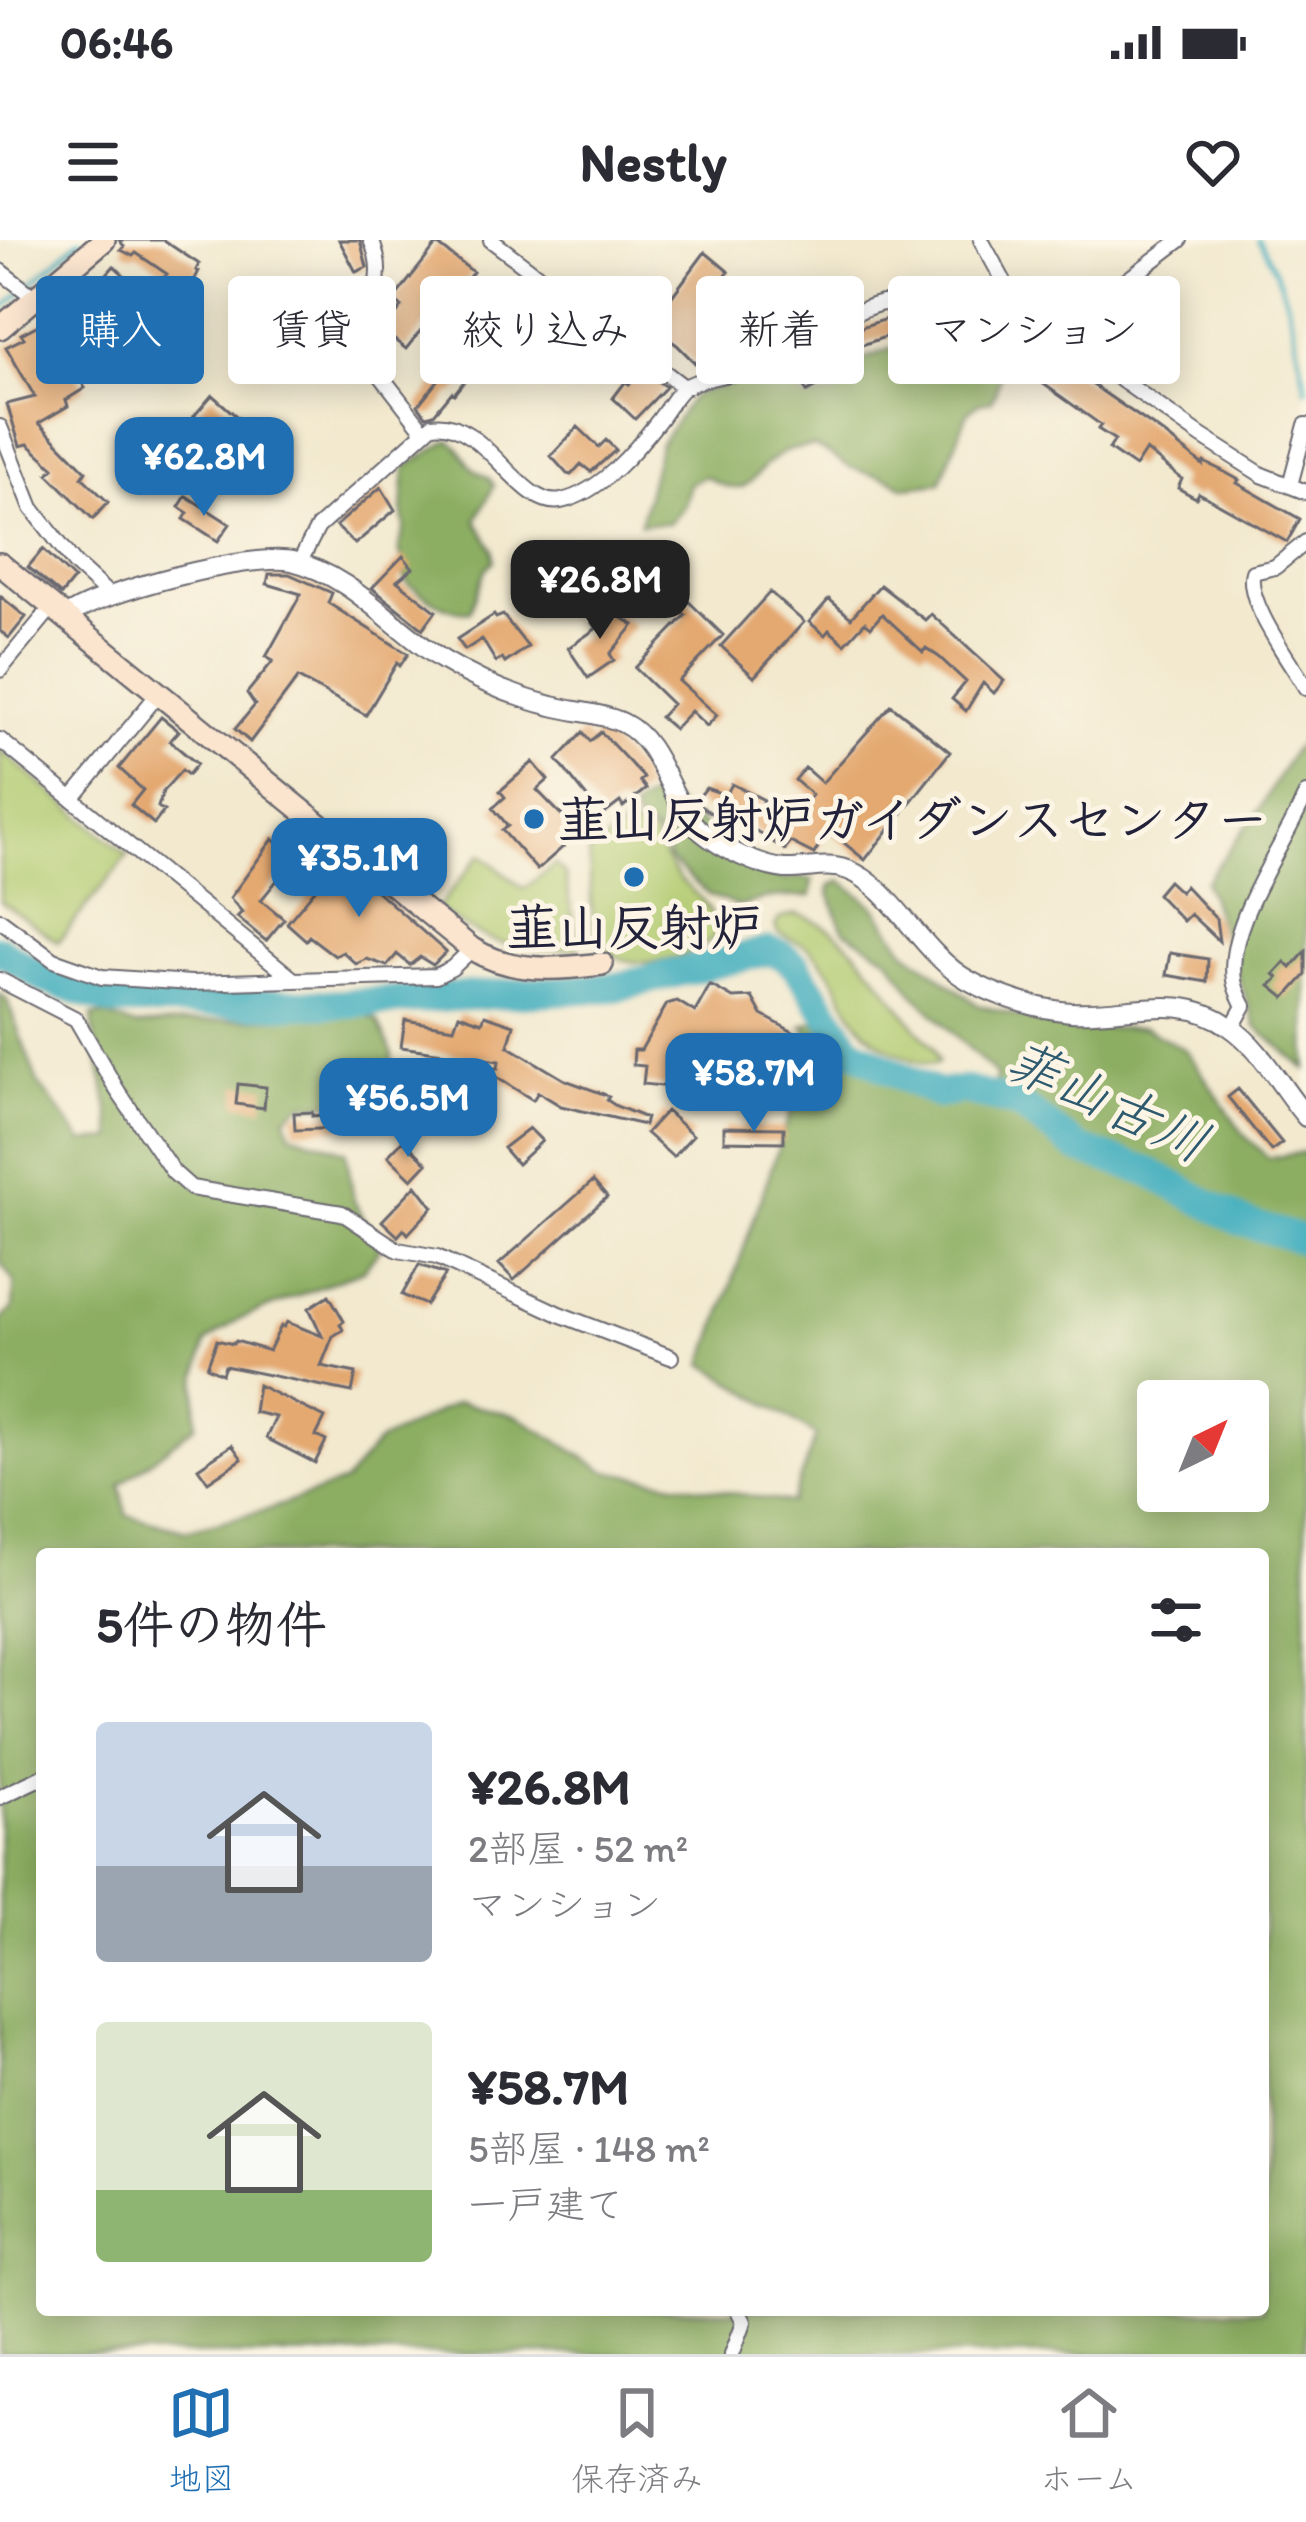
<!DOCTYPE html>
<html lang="ja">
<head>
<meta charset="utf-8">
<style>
  :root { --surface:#fff; --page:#f7f7f7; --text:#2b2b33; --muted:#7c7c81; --line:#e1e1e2; --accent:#1f6fb2 }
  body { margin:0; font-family:Itim,"Klee One",sans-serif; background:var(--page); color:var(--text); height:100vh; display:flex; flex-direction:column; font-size:45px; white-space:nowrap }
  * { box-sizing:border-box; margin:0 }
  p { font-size:39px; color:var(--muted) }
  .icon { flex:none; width:66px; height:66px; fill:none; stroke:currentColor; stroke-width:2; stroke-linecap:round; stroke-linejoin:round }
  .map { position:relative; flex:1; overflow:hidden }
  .details { position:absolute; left:36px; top:1308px; width:1233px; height:768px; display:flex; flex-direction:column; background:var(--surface); border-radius:12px; box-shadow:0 6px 30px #0003 }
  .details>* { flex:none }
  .hud { position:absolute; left:36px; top:36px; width:1236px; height:108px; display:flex; gap:24px }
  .needle { width:78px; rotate:43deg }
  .tools { position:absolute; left:1137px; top:1140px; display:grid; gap:24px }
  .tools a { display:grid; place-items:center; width:132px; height:132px; border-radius:12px; background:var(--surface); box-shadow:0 6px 30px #0003; font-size:60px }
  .price { position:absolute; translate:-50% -102px; padding:0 27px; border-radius:24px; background:var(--accent); color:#fff; font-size:39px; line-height:78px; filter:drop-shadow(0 3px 6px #0008) }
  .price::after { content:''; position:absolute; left:50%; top:72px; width:36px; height:27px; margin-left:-18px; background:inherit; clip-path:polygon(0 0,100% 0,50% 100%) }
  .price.selected { background:#222; color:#fff }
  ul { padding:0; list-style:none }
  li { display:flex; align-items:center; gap:36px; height:300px; padding:0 60px }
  li span { display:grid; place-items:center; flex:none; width:336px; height:240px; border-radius:12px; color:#555 }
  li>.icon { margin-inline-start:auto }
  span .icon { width:144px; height:144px; fill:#fffc; stroke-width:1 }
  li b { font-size:51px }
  h2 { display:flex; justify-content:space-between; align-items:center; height:144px; padding:0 60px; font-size:51px }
  .tag { padding:0 42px; border-radius:12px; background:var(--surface); box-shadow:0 6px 30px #0003; font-size:42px; line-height:108px }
  .tag.selected { background:var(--accent); color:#fff }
  .status { display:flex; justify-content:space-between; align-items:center; height:84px; padding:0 60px; background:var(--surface); direction:ltr }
  .status svg { height:33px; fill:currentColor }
  header { display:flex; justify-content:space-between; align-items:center; height:156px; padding:0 60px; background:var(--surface); font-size:54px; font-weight:700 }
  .dock { display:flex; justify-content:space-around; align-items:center; height:168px; border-top:3px solid var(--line); background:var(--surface); font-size:33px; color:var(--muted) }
  .dock a { display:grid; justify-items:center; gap:6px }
  .dock .selected { color:var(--accent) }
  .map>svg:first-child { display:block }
</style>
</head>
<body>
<div class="status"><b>06:46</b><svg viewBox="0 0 49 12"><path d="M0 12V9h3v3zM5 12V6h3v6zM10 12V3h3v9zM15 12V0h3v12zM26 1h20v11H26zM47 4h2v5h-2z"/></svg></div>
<header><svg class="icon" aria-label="menu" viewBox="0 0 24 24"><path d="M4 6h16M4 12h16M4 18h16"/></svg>Nestly<svg class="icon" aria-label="heart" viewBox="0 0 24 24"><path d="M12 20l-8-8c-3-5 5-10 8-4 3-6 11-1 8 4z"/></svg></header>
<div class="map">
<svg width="1306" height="2114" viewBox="0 0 1306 2114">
  <rect width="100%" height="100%" fill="#fcf5e5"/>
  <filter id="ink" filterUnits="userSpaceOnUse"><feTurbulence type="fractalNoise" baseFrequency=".00833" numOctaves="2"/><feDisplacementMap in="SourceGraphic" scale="24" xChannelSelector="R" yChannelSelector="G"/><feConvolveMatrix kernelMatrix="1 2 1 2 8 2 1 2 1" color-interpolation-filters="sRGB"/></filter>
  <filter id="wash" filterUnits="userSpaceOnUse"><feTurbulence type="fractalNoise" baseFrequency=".004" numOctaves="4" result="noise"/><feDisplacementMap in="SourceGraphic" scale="48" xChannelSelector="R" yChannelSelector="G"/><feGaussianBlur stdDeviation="2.7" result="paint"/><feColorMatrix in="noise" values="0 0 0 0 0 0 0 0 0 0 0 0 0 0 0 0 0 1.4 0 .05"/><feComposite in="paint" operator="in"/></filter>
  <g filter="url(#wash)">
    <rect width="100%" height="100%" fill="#f2e9cf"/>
    <!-- green -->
    <path fill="#b1ca6f" stroke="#6a7655" stroke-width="3" d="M0 510 128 615 58 702 0 661Z
      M626 584 653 594C661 610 667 625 679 638 701 661 712 660 716 696 688 722 610 742 596 690 589 667 591 638 589 614Z
      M481 614 524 649 555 624 565 634 578 709C515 711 488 707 437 668Z
      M796 674C861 691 889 763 933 806L939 821 936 824C923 825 912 820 900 814 837 784 854 752 811 710 801 701 789 700 778 693L775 686 779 679Z"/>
    <!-- forest -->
    <path fill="#8cae62" stroke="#57684e" stroke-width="3" fill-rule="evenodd" d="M919 86 979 91 980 107C1002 126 1004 135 991 161L979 163 968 172 940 243 904 247C886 234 867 236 848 226 836 219 826 211 813 206 805 208 793 208 785 212 746 230 756 267 705 236L689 244 685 265 669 283 640 284 659 206 693 155 779 132 805 158 839 153 852 124 910 101Z
      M449 200C463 208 463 218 473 228 482 237 488 233 494 246L476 280 493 309 494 321 486 329 470 371C451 375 421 354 406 342L399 307 405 287 402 270 405 227Z
      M1306 496V829L1256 787 1205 642 1261 567 1292 512Z
      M659 551 762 631 786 640 796 637 813 640 811 656 766 658 739 667 709 655 669 620 665 604 655 592 635 580 633 568Z
      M842 641 875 667 905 710 978 765 1069 789 1145 788 1186 810 1245 896 1269 918 1306 912V2114H0V1081L13 1068 14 1041 0 1022V754L7 760 38 843 83 902 113 899C109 855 95 819 92 776L105 775 135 786 358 772 377 780 393 815 386 851 355 863 302 864 286 877 291 893 346 911 354 961 380 1009 363 1030 239 1079 206 1102 197 1139 196 1185 120 1245 127 1275 186 1291 270 1269 345 1242 378 1202 458 1162 517 1176 606 1231 791 1263 816 1195 704 1124 807 824 816 807 803 785 816 781 850 817 934 862 987 863 997 836 914 754 889 718 843 690 829 653 831 645ZM1158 1161H1248V1251H1158ZM42 1314H1263V2070H42Z"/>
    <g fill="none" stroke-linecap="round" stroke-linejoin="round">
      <!-- stream -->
      <path stroke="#3fadbd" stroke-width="4.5" d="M1258 0C1289 45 1295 96 1306 149
        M0 71 80 0"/>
      <!-- river -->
      <path stroke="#3fadbd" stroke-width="30" d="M0 710 47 740 113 762 338 764 617 747 769 711 782 715 796 726 850 808 907 839 938 854 964 850 1018 864 1079 909 1149 932 1240 981 1306 1001"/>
    </g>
    <g id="blocks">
      <!-- building -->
      <path fill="#e4a971" d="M119 0H163L199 24 196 30 199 31 187 55 190 57 137 119 130 112 121 121 109 110 77 135 85 148 66 160 68 166 39 183 86 231 82 237 108 262 93 279 48 234 54 228 28 204 20 206 7 164 35 157 6 107 24 98 21 94 40 84 81 45 94 58 72 80 90 105 124 69 97 45 114 26 147 56 167 34 136 13 133 16 121 10 124 6Z
        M339 0H360L367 27 356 32Z
        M437 4 473 32 429 88 425 85 406 109 383 91 402 67 393 60Z
        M705 12 729 32 722 40 751 67 759 58 786 83 781 88 785 92 759 115 746 103 737 111 733 107 713 126 697 125 677 105 627 70 640 52 664 67Z
        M512 41 528 54 507 82 492 70Z
        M889 78 891 82 901 78 905 90 856 107 858 110 830 126 835 134 831 139 807 152 793 129 864 86Z
        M1025 92 1042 103 1039 108 1160 191 1203 225 1204 222 1221 230 1239 240 1237 243 1300 279 1287 302 1199 253 1196 258 1178 248 1182 239 1146 210 1135 227 1109 209 1115 200 1098 189 1101 185 1007 118Z
        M468 103 485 116 454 154 452 152 434 174 426 176 418 165Z
        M642 130 666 147 635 179 613 158 626 141 629 144Z
        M212 155 242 181 237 185 241 188 219 212 205 200 192 214 181 203 201 182 194 176Z
        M578 187 599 207 606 200 616 210 591 232 581 224 571 235 567 234 551 216Z
        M381 247 395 270 355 304 336 286Z
        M186 256 230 284 218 301 184 279 188 273 179 267Z
        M43 309 74 339 61 355 28 327Z
        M403 316 413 328 397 341 436 371 423 389 372 348Z
        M662 332 686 346 680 353 723 395 679 441 717 475 707 486 691 471 674 489 660 477 672 464 635 428 686 375 651 348Z
        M269 334H289L332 353 328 363 408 414 400 426 397 423 366 475 298 438 250 502 235 489 255 465 247 453 273 421 266 417 301 354 267 344Z
        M880 345 925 380 931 374 1004 441 994 453 983 443 966 471 952 459 966 442 939 417 926 408 923 412 882 374 871 387 865 382 845 404 829 390 825 395 809 382 829 359 851 378Z
        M770 352 804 382 754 437 721 406Z
        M0 356 26 377 9 398 0 391Z
        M606 368 634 385 610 414 614 420 588 438 568 408 597 388 592 383Z
        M494 375 496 378 503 375 528 407 505 423 502 418 496 422 482 399 465 410 457 399Z
        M891 465 950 512 865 620 828 590 814 614 790 602 785 610 729 573 724 582 695 562 706 548 726 555 732 544 764 560 760 567 786 584 812 555 795 540 805 528 822 543Z
        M161 477 179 491 170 501 197 524 188 535 182 530 163 551 158 567 164 571 154 584 131 565 143 550 119 528Z
        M583 492 590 501 601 492 644 538 640 541 646 549 623 567 620 562 602 576 557 520Z
        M533 522 548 540 537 550 579 593 537 630 502 590 508 586 493 568 505 557 500 551Z
        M273 599 296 617 261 660 284 679 266 701 237 677 242 672 230 658Z
        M319 615 324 619 327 615 361 644H369L446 712 433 725 420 717 410 725 397 714 387 726 367 719 356 724 343 712 335 716 309 696 306 700 287 683 318 646 306 630Z
        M1168 641 1180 652 1185 646 1216 679 1219 701 1190 674 1183 681 1157 654Z
        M1306 711V735L1285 758 1270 746 1278 738 1274 734 1285 722 1291 728Z
        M1170 713 1208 719 1207 742 1166 735Z
        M710 745 733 758 752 757 762 775 806 799 787 833 766 821 762 857 643 844 645 826 633 825 634 810H641L667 764 677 761 695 772Z
        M459 774 482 782 485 775 514 785 508 806 565 840 609 856 607 860 616 866 646 878 644 885 561 866 538 852 533 860 483 829 498 828 499 821 401 807 405 780 454 788Z
        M434 832 433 886 404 890 400 834Z
        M473 838 488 861 471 872 456 848Z
        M238 844 266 847 264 868 236 864Z
        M1238 849 1282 903 1271 911 1228 857Z
        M666 871 693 895 673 917 646 893Z
        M312 872V876L341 873 342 888 295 890 294 873Z
        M724 887 784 888V902L724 901Z
        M529 888 542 901 517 924 503 908Z
        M403 900 427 923 412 939 388 916Z
        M593 941 607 957 514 1040 499 1024Z
        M416 945 433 967 408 994 404 989 398 996 382 981Z
        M419 1025 446 1034 426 1065 402 1055Z
        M329 1055 344 1081 340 1084 343 1090 333 1096 321 1126 356 1133 352 1152 225 1126 222 1134 207 1127 217 1100 233 1104 236 1101 269 1111 281 1086 284 1087 287 1082 322 1096 309 1068Z
        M258 1145 325 1178 316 1196 326 1201 315 1223 266 1198 276 1177 254 1172Z
        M232 1205 242 1219 208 1242 198 1228Z"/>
    </g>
  </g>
  <g filter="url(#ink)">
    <use href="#blocks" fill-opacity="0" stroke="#6b686f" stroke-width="3"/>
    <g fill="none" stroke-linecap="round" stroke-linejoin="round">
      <defs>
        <path id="minor" d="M371 0C388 37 372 65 350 96L424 191
          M491 0 684 147
          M981 0 1018 67 1201 196 1262 235 1306 252
          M0 31 35 58
          M1055 95 1180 0
          M0 187 32 268 75 324 109 355
          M1290 245 1306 185
          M1306 302 1275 327 1253 332C1244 360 1291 422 1306 448
          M299 323 318 287 432 185C483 176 520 270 561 261 600 253 636 210 659 180 666 171 673 158 681 150 695 137 740 134 760 127 804 111 836 75 882 63L1018 67
          M0 430 52 367
          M0 500 294 740
          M72 559 159 453
          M0 680 54 720 102 737 191 743 436 736 452 728 472 709
          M0 740 76 779 117 850 173 932 191 948 342 973 398 1010 437 1017 559 1074 671 1117
          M1232 788 1244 766C1240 758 1235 749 1234 740 1225 684 1285 606 1306 554
          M0 1557 42 1537
          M732 2114 744 2082 738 2070"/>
        <path id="tertiary" d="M66 377C97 352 254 312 292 321 353 336 392 388 443 420 476 440 515 457 552 466 574 472 602 473 623 483 664 503 668 564 702 592 721 608 760 627 785 629 807 630 826 622 848 630 892 646 921 714 968 740 998 757 1037 769 1071 772 1127 776 1179 750 1230 787 1262 809 1281 848 1306 877"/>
        <path id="secondary" d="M0 88 104 0
          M0 324 472 709C512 733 556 730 602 724"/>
      </defs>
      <!-- minor casing -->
      <use href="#minor" stroke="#6b686f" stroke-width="18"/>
      <!-- tertiary casing -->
      <use href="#tertiary" stroke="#6b686f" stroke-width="22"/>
      <!-- secondary casing -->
      <use href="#secondary" stroke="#6b686f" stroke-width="26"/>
      <!-- minor -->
      <use href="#minor" stroke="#fff" stroke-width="14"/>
      <!-- tertiary -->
      <use href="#tertiary" stroke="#fff" stroke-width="18"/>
      <!-- secondary -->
      <use href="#secondary" stroke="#fbe5cf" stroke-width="21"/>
    </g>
  </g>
  <!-- markers -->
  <g fill="#1f6fb2" stroke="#fcf5e5" stroke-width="4.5">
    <circle cx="534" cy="579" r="12"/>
    <circle cx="634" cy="637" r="12"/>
  </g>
  <g text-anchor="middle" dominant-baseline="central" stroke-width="10" stroke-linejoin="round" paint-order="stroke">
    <!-- poi labels -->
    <g font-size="51" font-weight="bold" fill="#22223b" stroke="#fcf5e5" text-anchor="start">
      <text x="558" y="579">韮山反射炉ガイダンスセンター</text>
      <text x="634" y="687" text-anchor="middle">韮山反射炉</text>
    </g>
    <!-- water labels -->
    <g font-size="54" font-style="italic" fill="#2e5a6f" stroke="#fcf5e5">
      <text transform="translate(1108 861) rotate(25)">菲山古川</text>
    </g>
  </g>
</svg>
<div class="tools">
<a><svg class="needle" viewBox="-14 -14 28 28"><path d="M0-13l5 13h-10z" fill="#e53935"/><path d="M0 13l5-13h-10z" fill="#7c7c81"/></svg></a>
</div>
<b class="price" style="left:204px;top:279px">¥62.8M</b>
<b class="price selected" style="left:600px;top:402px">¥26.8M</b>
<b class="price" style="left:359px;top:680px">¥35.1M</b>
<b class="price" style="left:754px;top:895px">¥58.7M</b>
<b class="price" style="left:408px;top:920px">¥56.5M</b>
<div class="hud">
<a class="tag selected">購入</a>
<a class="tag">賃貸</a>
<a class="tag">絞り込み</a>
<a class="tag">新着</a>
<a class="tag">マンション</a>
</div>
<section class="details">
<h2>5件の物件<svg class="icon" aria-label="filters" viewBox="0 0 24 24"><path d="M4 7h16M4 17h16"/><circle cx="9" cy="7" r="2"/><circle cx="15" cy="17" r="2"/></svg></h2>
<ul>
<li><span style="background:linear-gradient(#c9d6e8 60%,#9aa5b1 0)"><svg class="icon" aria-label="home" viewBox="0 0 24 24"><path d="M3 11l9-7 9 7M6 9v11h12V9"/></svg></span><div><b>¥26.8M</b><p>2部屋 · 52 m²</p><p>マンション</p></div></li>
<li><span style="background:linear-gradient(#dfe7d0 70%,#8fb573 0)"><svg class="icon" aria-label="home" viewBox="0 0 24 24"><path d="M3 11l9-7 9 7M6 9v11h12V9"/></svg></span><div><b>¥58.7M</b><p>5部屋 · 148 m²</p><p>一戸建て</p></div></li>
</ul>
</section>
</div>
<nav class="dock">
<a class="selected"><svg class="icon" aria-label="map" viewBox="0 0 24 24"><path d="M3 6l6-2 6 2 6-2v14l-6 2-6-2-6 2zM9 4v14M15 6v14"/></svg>地図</a>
<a><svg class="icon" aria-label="saved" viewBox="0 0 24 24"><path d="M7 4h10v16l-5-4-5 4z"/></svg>保存済み</a>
<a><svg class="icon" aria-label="home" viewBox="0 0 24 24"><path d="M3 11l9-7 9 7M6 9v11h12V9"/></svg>ホーム</a>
</nav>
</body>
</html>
